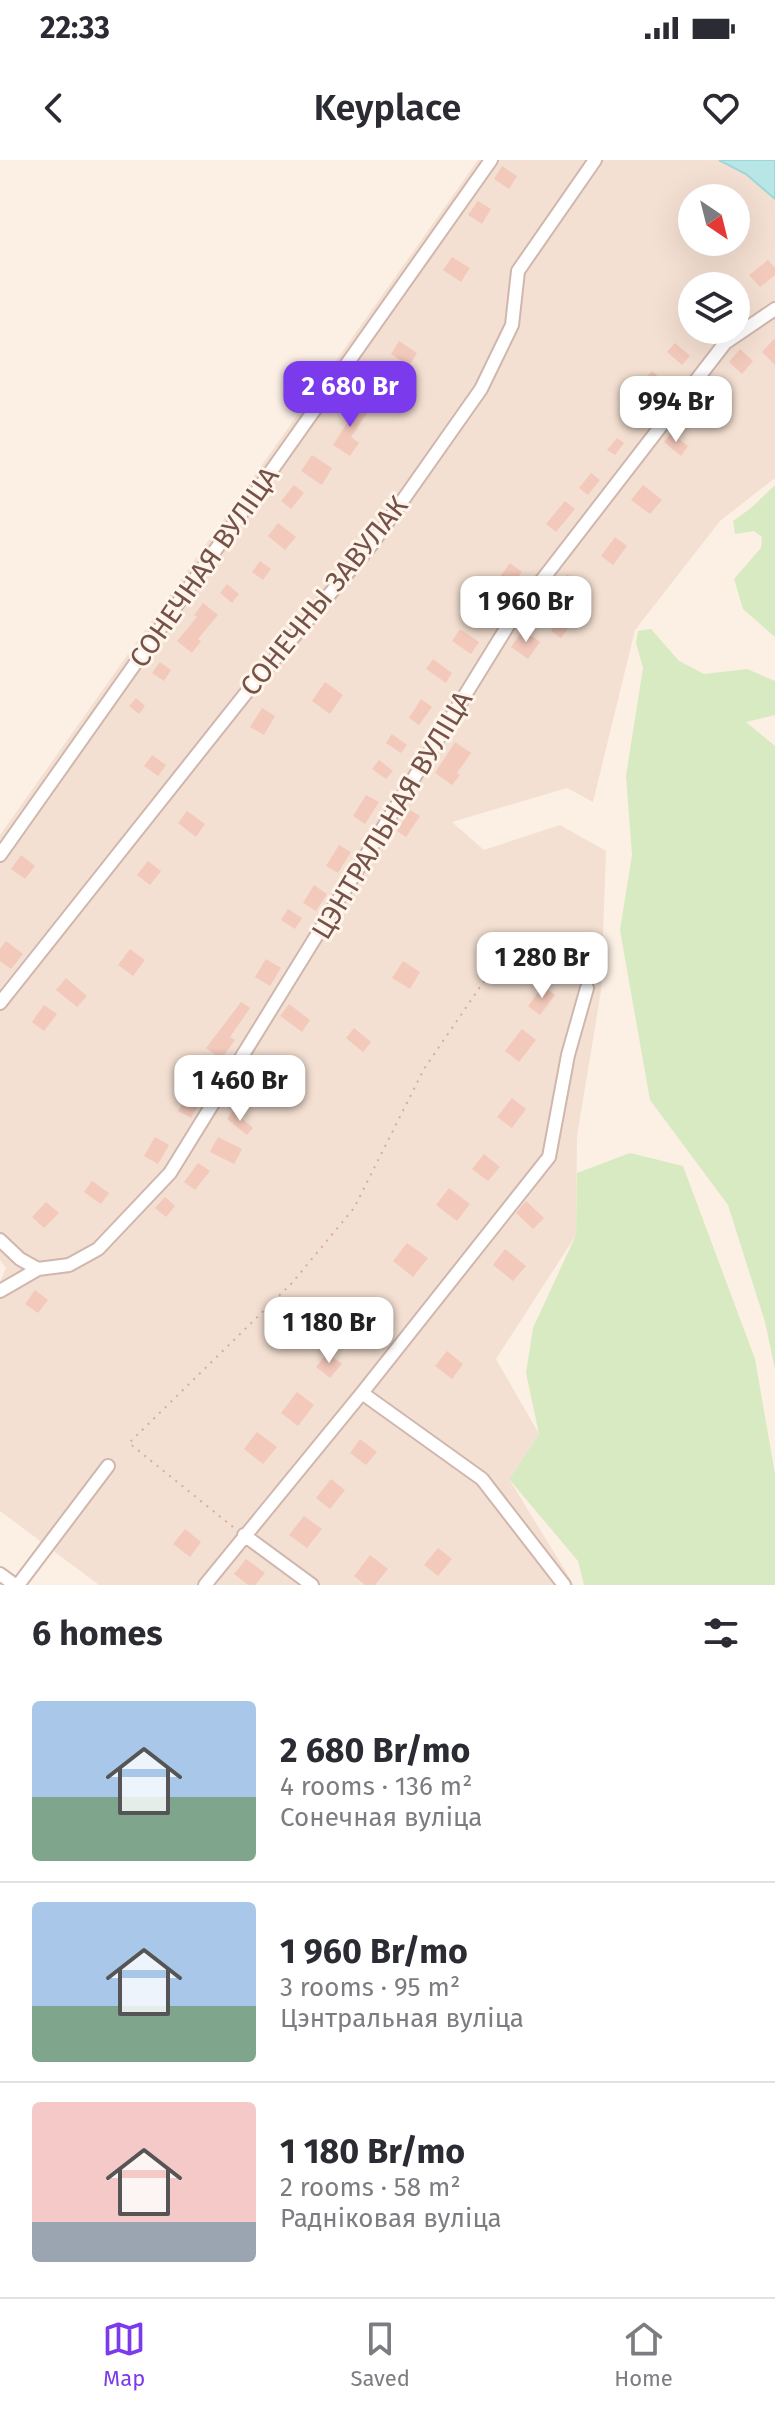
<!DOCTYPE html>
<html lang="en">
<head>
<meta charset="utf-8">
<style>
  :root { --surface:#fff; --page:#f2f2f3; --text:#2b2b33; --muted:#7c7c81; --line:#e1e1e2; --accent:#7c3aed }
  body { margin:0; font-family:"Fira Sans",sans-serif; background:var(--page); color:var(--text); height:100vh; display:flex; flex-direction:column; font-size:30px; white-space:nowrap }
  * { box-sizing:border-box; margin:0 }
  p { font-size:26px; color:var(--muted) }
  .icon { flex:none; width:44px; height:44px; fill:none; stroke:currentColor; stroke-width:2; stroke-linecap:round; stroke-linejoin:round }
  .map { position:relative; height:1425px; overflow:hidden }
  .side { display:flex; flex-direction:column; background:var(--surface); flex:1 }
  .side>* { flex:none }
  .needle { width:52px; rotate:145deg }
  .buttons { position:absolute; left:678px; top:24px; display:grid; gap:16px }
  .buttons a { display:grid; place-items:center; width:72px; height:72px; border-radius:50%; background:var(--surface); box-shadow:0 8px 32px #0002; font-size:40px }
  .price { position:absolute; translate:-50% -68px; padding:0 18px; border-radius:16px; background:#fff; color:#222; font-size:26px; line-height:52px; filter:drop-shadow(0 2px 4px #0008) }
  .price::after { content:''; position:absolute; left:50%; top:48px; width:24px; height:18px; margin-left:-12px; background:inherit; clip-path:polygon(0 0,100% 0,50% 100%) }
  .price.active { background:var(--accent); color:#fff }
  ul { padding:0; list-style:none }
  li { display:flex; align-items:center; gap:24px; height:200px; padding:0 32px }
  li+li { border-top:2px solid var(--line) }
  li span { display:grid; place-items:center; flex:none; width:224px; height:160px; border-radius:8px; color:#555 }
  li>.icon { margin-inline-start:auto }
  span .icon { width:96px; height:96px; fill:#fffc; stroke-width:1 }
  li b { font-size:34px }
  h2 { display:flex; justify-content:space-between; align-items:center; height:96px; padding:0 32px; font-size:34px }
  .status { display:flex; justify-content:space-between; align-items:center; height:56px; padding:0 40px; background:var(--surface); direction:ltr }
  .status svg { height:22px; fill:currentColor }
  header { display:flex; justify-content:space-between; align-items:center; height:104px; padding:0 32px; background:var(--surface); font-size:36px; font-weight:600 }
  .tab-bar { display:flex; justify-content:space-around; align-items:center; height:112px; border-top:2px solid var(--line); background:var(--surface); font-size:22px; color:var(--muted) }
  .tab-bar a { display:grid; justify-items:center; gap:4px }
  .tab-bar .active { color:var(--accent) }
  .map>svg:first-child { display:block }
</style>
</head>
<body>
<div class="status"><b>22:33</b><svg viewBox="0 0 49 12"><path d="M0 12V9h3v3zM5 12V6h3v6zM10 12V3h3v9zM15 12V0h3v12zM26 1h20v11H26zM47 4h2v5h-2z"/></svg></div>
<header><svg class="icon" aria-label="back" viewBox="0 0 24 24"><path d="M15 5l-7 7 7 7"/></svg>Keyplace<svg class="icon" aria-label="heart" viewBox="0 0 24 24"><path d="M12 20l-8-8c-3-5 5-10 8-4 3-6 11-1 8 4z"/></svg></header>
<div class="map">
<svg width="775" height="1425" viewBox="0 0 775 1425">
  <rect width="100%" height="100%" fill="#fcefe4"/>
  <!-- residential -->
  <path fill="#f4e0d2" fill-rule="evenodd" d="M478 0H775V318L720 361 635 470 593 642 567 628 452 662 484 690 560 665 606 691 601 831 577 976 576 1075 496 1199 539 1274 509 1319 574 1425H99L0 1351V1122L6 1108 0 1100V675ZM692 38H736V82H692ZM692 126H736V170H692Z"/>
  <!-- green -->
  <path fill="#d8eac2" d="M775 325V477L743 449 734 419 761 388 762 377 754 371 735 374 733 361 751 348Z
    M651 469 679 501 704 514 747 509 775 521V555L746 562 775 586V1209L765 1162 728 1045 650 940 620 770 632 695 626 616 643 508 636 483 638 471Z
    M630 993 683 1006 755 1199 775 1314V1425H584L578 1401 509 1319 539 1274 526 1213 533 1168 576 1075 577 1013Z"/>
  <!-- water -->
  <path fill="#b8e6e6" stroke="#9ed7d8" stroke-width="2" d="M719 0H775V39L746 14Z"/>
  <!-- building -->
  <path fill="#f2c9bb" d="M502 6 517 16 509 29 494 19Z
    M478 41 491 49 482 64 468 55Z
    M452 97 470 108 461 122 443 110Z
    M768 100 775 108V115L760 127 749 115Z
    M775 178V205L762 192Z
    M399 181 417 193 409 206 391 194Z
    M675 183 690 196 682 205 667 192Z
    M740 189 753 201 742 214 729 202Z
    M373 209 393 223 384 237 363 223Z
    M652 211 665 223 656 233 643 221Z
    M350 241 367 253 351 277 359 283 350 296 333 285 349 260 341 255Z
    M644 244 653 251 642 265 634 258Z
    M695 244 707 253 702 259 690 250Z
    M671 273 688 286 681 296 664 282Z
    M617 278 624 283 615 295 607 290Z
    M312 295 332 308 322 325 301 311Z
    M591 313 600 320 588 335 579 328Z
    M294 325 304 333 291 349 281 341Z
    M643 325 662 340 650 354 631 340Z
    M565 341 575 349 556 372 546 364Z
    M278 363 296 377 285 390 268 376Z
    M615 377 627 386 613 405 601 396Z
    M260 401 271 409 263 420 252 412Z
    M510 403 522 412 511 427 499 418Z
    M567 414 577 422 564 439 554 431Z
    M227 424 239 434 232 443 220 433Z
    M489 437 502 447 488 466 475 456Z
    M203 443 218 455 198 479 201 481 192 493 177 481 197 457 194 455Z
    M562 454 573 462 561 478 551 471Z
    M460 469 479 482 471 494 452 481Z
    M523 470 540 482 528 499 511 487Z
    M433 499 452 513 446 523 426 509Z
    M160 502 171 510 164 521 152 513Z
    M325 522 343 535 330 554 312 541Z
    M136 538 145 546 139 554 129 546Z
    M421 539 432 547 419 565 409 558Z
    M262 548 275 556 264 575 250 567Z
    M392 574 407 585 401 593 386 583Z
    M455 582 471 593 457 613 460 615 452 625 435 613Z
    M152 595 166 605 158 616 144 606Z
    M379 600 393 611 386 619 372 609Z
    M366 635 379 642 365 664 353 656Z
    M410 650 420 656 406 677 397 671Z
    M187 651 205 664 196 677 178 663Z
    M339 685 351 692 338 713 326 706Z
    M21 695 35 706 25 719 11 709Z
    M148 701 161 711 150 725 137 715Z
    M314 725 327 734 316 751 303 743Z
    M288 749 302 758 295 769 281 760Z
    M562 777 575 788 562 804 549 794Z
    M6 781 23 794 11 809 0 801V789Z
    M130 789 145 800 133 816 118 805Z
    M266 799 281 808 270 826 255 817Z
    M403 801 420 812 410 829 392 818Z
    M66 818 87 836 77 847 56 830Z
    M543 826 555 835 540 855 528 846Z
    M241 842 250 848 230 877 235 880 221 899 206 888Z
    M289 844 310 860 302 872 280 856Z
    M44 845 57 854 44 871 32 862Z
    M354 868 371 882 363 892 346 878Z
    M522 869 536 880 519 902 505 891Z
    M258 902 276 915 266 929 247 916Z
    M187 935 200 942 191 958 178 951Z
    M512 938 526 949 512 968 497 957Z
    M233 951 253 968 247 975 227 959Z
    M155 977 169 985 158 1004 144 996Z
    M218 977 242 989 234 1004 210 992Z
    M484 994 500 1007 488 1021 472 1009Z
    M198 1003 210 1011 195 1030 184 1022Z
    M92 1021 109 1033 101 1044 84 1032Z
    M449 1028 470 1044 457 1061 436 1045Z
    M165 1037 175 1046 166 1057 155 1048Z
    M526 1041 544 1058 533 1069 516 1053Z
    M46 1042 59 1053 44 1068 32 1057Z
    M407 1083 428 1098 413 1117 393 1101Z
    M505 1089 526 1106 513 1121 493 1105Z
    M35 1130 48 1140 38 1153 25 1144Z
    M369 1144 383 1155 370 1171 356 1161Z
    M447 1191 463 1204 452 1219 435 1206Z
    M327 1193 342 1204 330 1218 316 1207Z
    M297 1232 314 1245 298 1266 281 1253Z
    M257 1272 277 1287 263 1304 244 1289Z
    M360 1279 377 1292 366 1305 350 1293Z
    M331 1319 345 1330 330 1349 316 1338Z
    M304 1356 322 1369 307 1388 289 1375Z
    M185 1369 201 1382 190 1397 173 1384Z
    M438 1388 452 1399 438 1416 424 1405Z
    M370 1395 388 1409 375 1425H365L354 1416Z
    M246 1399 265 1413 255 1425H248L234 1414Z"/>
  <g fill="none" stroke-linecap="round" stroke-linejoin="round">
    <defs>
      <path id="minor" d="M0 695 491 0
        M0 843 246 533 372 384 481 229 512 165 518 111 595 0
        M0 1080 20 1099 38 1109
        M0 1131 38 1109 69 1105 98 1089 170 1013 512 459 725 183 775 149
        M362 1233 482 1319 564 1425
        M244 1375 312 1425
        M0 1414 15 1425
        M18 1425 108 1306
        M205 1425 362 1233 549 997 568 895 587 828"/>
    </defs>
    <!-- minor casing -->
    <use href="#minor" stroke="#d0b7ad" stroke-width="16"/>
    <!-- path -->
    <path stroke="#d7ac9e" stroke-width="2" stroke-dasharray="2 6" stroke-linecap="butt" d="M233 1367 129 1283 292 1123 354 1048 424 909 519 770"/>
    <!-- minor -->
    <use href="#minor" stroke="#fff" stroke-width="12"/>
  </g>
  <g text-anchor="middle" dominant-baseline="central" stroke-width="6" stroke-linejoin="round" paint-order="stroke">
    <!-- street labels -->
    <g font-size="28" fill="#755249" stroke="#fff4ea">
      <text transform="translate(204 407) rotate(-55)">СОНЕЧНАЯ ВУЛІЦА</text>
      <text transform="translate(324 436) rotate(-51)">СОНЕЧНЫ ЗАВУЛАК</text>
      <text transform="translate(392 655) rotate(-59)">ЦЭНТРАЛЬНАЯ ВУЛІЦА</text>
    </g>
  </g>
</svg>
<div class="buttons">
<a><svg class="needle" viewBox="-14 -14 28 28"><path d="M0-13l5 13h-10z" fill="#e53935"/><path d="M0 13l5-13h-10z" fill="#7c7c81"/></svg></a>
<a><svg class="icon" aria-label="layers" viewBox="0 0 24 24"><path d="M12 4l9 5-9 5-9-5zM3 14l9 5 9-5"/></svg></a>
</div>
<b class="price active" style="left:350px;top:269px">2 680 Br</b>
<b class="price" style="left:676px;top:284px">994 Br</b>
<b class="price" style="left:526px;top:484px">1 960 Br</b>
<b class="price" style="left:542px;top:840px">1 280 Br</b>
<b class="price" style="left:240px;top:963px">1 460 Br</b>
<b class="price" style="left:329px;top:1205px">1 180 Br</b>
</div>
<section class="side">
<h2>6 homes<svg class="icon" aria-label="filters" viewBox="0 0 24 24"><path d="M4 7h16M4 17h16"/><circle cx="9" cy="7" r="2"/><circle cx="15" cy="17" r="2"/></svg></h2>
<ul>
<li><span style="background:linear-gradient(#a9c7e8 60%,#7fa58c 0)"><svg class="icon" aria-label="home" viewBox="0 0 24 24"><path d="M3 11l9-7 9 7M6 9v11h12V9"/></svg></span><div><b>2 680 Br/mo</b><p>4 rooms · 136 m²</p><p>Сонечная вуліца</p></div></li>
<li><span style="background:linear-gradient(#a9c7e8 65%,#7fa58c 0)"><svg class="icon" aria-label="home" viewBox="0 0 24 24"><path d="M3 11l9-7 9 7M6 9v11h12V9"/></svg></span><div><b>1 960 Br/mo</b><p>3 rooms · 95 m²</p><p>Цэнтральная вуліца</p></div></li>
<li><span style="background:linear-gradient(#f6c9c9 75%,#9aa5b1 0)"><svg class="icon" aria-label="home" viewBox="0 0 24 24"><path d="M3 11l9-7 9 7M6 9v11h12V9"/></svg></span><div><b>1 180 Br/mo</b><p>2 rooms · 58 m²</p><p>Радніковая вуліца</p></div></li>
</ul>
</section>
<nav class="tab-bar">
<a class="active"><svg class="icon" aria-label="map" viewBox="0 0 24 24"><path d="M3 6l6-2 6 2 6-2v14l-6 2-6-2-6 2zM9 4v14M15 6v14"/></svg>Map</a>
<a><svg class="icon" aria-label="saved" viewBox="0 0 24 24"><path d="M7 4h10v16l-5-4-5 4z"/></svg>Saved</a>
<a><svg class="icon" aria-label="home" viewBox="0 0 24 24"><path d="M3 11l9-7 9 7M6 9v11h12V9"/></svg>Home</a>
</nav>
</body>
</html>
